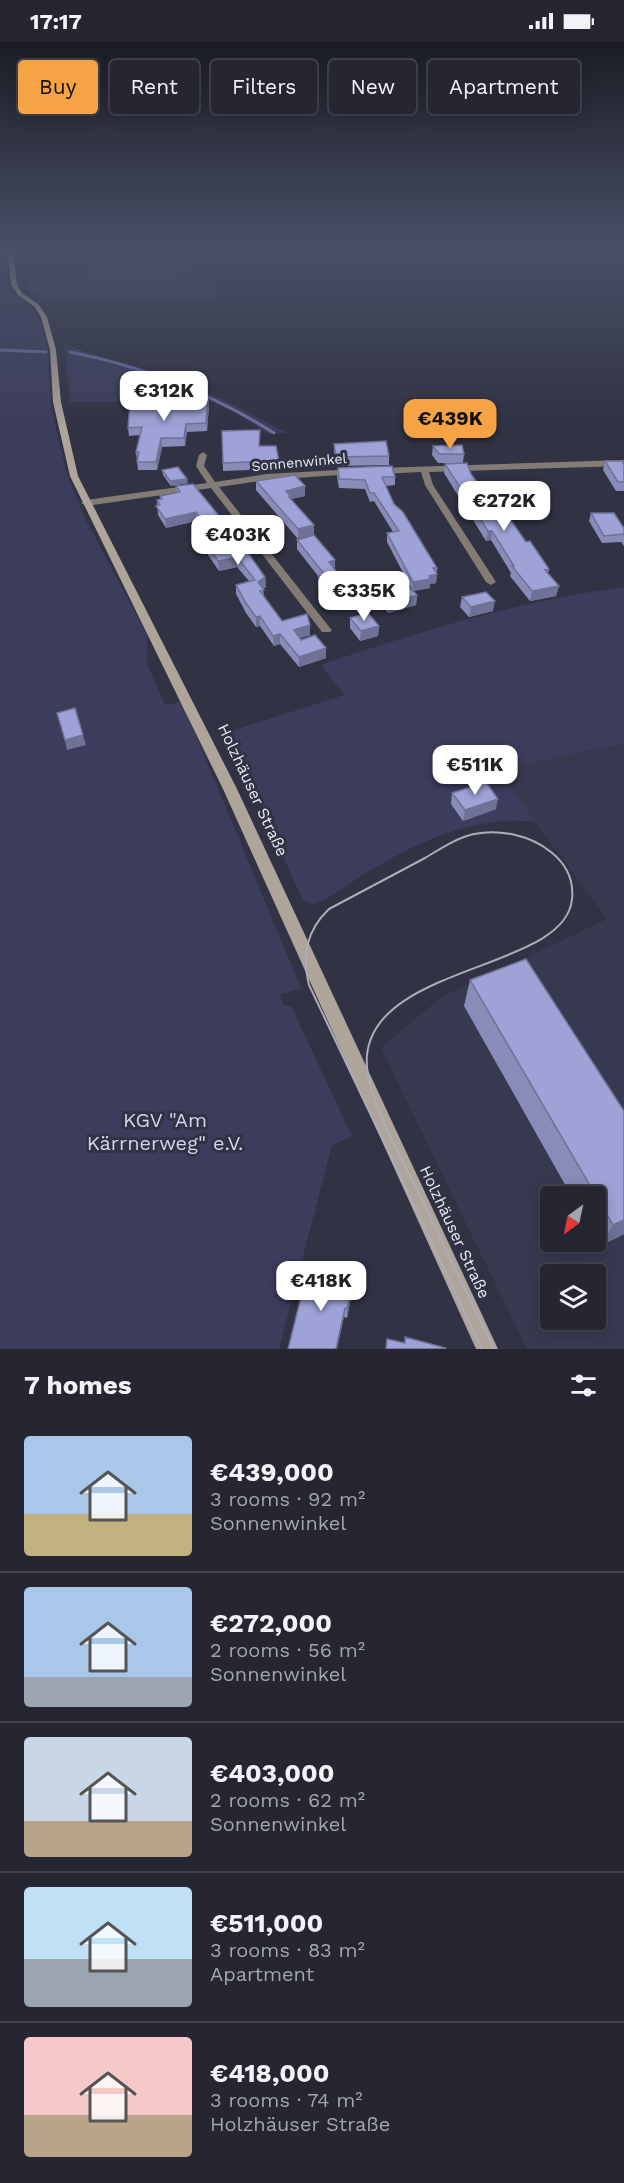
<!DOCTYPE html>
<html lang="en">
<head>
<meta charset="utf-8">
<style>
  :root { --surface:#252632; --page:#2d2e3a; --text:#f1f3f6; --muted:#a3a5ac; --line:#42434d; --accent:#f5a345 }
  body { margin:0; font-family:"Work Sans",sans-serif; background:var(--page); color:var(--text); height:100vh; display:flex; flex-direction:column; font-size:22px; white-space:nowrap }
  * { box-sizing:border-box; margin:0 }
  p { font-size:20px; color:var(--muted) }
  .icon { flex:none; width:33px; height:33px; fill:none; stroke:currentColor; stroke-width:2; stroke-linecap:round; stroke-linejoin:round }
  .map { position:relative; height:1307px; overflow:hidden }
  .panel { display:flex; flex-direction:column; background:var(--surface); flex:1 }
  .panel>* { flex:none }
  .banner { position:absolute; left:18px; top:18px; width:588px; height:54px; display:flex; gap:12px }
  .needle { width:39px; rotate:213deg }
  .tools { position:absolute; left:540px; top:1144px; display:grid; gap:12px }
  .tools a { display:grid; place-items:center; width:66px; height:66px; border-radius:6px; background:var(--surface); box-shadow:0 3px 15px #0003,0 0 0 2px var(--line); font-size:30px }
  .price { position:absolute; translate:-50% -51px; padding:0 14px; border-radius:12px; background:#fff; color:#222; font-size:20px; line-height:39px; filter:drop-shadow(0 2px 3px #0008) }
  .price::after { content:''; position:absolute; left:50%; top:36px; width:18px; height:14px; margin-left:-9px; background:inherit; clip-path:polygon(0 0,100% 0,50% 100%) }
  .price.selected { background:var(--accent); color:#111 }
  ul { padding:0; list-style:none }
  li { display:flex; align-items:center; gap:18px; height:150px; padding:0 24px }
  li+li { border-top:2px solid var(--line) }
  li span { display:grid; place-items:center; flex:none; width:168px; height:120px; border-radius:6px; color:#555 }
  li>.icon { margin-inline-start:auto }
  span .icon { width:72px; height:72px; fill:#fffc; stroke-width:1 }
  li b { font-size:26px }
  h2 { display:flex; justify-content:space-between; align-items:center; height:72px; padding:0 24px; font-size:26px }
  .chip { padding:0 21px; border-radius:6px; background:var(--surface); box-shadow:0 3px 15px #0003,0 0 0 2px var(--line); font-size:21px; line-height:54px }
  .chip.selected { background:var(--accent); color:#111 }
  .status { display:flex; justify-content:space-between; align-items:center; height:42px; padding:0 30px; background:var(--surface); direction:ltr }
  .status svg { height:16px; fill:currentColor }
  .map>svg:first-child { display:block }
</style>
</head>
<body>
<div class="status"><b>17:17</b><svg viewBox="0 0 49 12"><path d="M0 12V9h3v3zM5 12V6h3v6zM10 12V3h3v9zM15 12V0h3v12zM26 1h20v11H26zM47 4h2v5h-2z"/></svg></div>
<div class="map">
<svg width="624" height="1307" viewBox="0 0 624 1307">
  <rect width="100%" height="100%" fill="#313243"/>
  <!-- built -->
  <path fill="#373950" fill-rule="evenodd" d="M624 702V1307H527L381 1006 440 956 607 877 497 729 589 708ZM550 1155H596V1200H550ZM550 1233H596V1278H550Z"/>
  <!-- green -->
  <path fill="#3c3d5c" d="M0 205H4V233L12 250 31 265 40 278 48 308 51 364 66 430 86 478 147 593V622L165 663 182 660 301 946 280 953 283 963 291 964 352 1094 332 1103 279 1307H0Z
    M104 216 197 218 176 242 220 243 216 256 52 261 28 247 24 236 74 238Z
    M64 302 106 317 182 339 230 361 287 391 268 392 240 373 214 360H70Z
    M624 545V702L589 708 498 729 536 780C474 773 422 798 369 829 351 840 334 855 313 862L302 857 228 690 344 653 321 623C420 589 520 559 624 545Z"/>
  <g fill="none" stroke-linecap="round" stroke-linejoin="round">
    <!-- stream -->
    <path stroke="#6c6e9e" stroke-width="3" d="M0 308 46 310
      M70 310C142 324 212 352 274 391"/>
    <!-- minor -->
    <path fill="#837c75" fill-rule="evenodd" d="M203 410 207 413 204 424 215 440 267 432 356 427V431L353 432 267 438 219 445 330 586 332 588 330 590H322L211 446 86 464 81 461 86 458 207 441 196 424 199 413Z
      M624 418V424L429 430 433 443 496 540 491 543 486 540 425 443 421 430 379 432 375 429 379 426Z"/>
    <!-- secondary -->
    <path fill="#afa499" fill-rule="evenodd" d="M7 205H13L17 243 22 251 39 263 47 275 56 308 61 360 78 434 237 747 498 1307H476L223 747 70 434 53 360 50 308 41 275 35 265 18 253 11 243Z"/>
    <!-- tram -->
    <path stroke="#acadba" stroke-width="2" d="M482 1307 309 943C302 913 306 889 329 867 361 850 393 833 425 816 440 807 456 796 474 792 500 787 530 793 551 810 566 822 574 838 572 857 566 928 376 922 367 1013 363 1053 402 1115 419 1152 444 1204 469 1255 494 1307"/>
  </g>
  <!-- wall -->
  <path fill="#898bb8" d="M208 356 209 363 207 389 187 390 185 404 162 405 157 428H138L136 410 140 393 129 394 128 386Z
    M222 389 260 404 279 419V427L223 429Z
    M334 402 389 414V423L336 424 334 411Z
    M433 404 464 412 463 421H438L432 413Z
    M605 419 624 422V449H616L603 428Z
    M445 422 471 432 504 478 526 500 549 527 548 532 559 544 556 554 530 559 510 534 511 531 491 498 486 499 444 431Z
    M338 426 395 435V443L386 444 394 462 437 526 436 541 430 542V546L413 549 417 553 416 563 388 571 378 559V549L412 548 387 500V491L393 490 374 459 370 460 365 447 339 446 337 435Z
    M162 428 188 441 171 444 163 433Z
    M256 439 305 444V454L291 457V458L314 493 298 497 256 448Z
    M176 444 265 535 266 545 263 547 264 554 282 579 310 583V593L300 596 326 616 299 625 280 602 274 604 260 584 256 585 246 571 236 552V543L249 539 237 525 219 529 204 507 203 497 208 496 196 479 166 486 158 473 157 458 160 457V454L177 451Z
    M591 471 624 486V504L621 500 602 501 589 479Z
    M297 498 335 527 347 544V554L328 558 318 544V534L297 507Z
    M462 555 493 569 469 575 460 565Z
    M350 576 379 584 378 594 360 599 350 586Z
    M452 751 496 767 463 779 451 762Z
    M470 938 624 1069V1192L600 1204 596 1196V1155H572L464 964Z
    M352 1249 347 1276 344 1275 288 1307Z"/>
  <!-- shaded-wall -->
  <path fill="#6f7196" d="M208 356 209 363 207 389 206 381Z
    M186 382 187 390 185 404 184 396Z
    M161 396 162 405 157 428 156 420Z
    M187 437 188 441 171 444 170 439Z
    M305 444V454L291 457V464L286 449Z
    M196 470V479L166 486 165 477Z
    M314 483V493L298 497V487Z
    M488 489H492L491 498 486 499Z
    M237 515V525L219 529 218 519Z
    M335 518V528L329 520Z
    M437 532 436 541 430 542V546L413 549V540L429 534Z
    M265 535 266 545 259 550 258 540Z
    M347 544V554L328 558V548Z
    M559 544 556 554 530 559 532 549Z
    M417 553 416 563 388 571V561Z
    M495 559 493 569 469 575 471 565Z
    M260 574V584L256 585V575Z
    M310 583V593L294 598V588Z
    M379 584 378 594 360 599 361 589Z
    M280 592V602L274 604 273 594Z
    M326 606V616L299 625V615Z
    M83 693 86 703 67 708 65 698Z
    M498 757 496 767 463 779 465 768Z
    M624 1178V1192L600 1204 613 1183Z
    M353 1239 352 1249 347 1276V1267Z
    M345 1266 344 1275 337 1307H336Z"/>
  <!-- building -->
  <path fill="#9fa2d6" stroke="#6f7196" stroke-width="1.5" d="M208 356 206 381 186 382 184 396H161L156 420H137L139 410H136L142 385 128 386 130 359Z
    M260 388 259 404H276L279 419 223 421 222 389Z
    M386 399 389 414 336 415 334 402Z
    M462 403 464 412H439L433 404Z
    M605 419H622L624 422V440H618Z
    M467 421 471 432 504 478 510 477 526 500 530 499 549 527 545 528 559 544 532 549 512 524H514L492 489H488L445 422Z
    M392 424 395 435H382L394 462 403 470 437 526H433L437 532 429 534 431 537 413 540 387 491 399 489 374 451H370L365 438 339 437 338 426Z
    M178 425 187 437 170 439 162 428Z
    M295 433 305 444 286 449 291 455H289L314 483 298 487 256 439Z
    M193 442 241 501 265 535 258 540 264 548 260 549 282 579 307 572 310 583 294 588 301 598 315 593 326 606 299 615 280 592 273 594 260 574 256 575 246 561 236 543 255 538 237 515 218 519 203 497 213 495 196 470 165 477 156 464 160 463 157 458 162 457 160 454 180 450 176 444Z
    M591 471H614L624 486V494L623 492 604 494Z
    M314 493 335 518 329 520 347 544 328 548 318 534 325 533 297 498Z
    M406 542 417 553 388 561 378 549Z
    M486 550 495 559 471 565 462 555Z
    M368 571 379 584 361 589 350 576Z
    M75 666 83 693 65 698 57 671Z
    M486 740 498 757 465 768 452 751Z
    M526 917 624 1069V1178L613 1183 470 938Z
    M308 1227 353 1239 347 1267 345 1266 336 1307H288Z
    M405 1295 446 1306V1307H386L387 1297 405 1301Z"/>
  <!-- sky -->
  <linearGradient id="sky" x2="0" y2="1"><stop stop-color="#1b1c25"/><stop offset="0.53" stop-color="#484f66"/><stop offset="1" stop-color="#484f66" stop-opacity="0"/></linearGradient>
  <rect width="624" height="388" fill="url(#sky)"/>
  <g text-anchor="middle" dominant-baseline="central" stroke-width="6" stroke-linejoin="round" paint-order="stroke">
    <!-- far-street labels -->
    <g font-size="14" fill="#e9eaf5" stroke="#313243">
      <text transform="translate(299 420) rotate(-5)">Sonnenwinkel</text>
    </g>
    <!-- street labels -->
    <g font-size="16" fill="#e9eaf5" stroke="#313243">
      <text transform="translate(253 748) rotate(65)">Holzhäuser Straße</text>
      <text transform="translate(455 1190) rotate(65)">Holzhäuser Straße</text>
    </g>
    <!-- near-park labels -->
    <g font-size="20" fill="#d2d5f3" stroke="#313243">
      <text x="165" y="1078">KGV "Am<tspan x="165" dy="23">Kärrnerweg" e.V.</tspan></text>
    </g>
  </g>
</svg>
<div class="tools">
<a><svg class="needle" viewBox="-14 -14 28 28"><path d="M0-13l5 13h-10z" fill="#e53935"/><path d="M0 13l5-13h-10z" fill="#a3a5ac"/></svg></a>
<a><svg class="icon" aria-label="layers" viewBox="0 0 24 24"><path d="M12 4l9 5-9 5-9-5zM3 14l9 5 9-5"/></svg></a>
</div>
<b class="price" style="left:164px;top:380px">€312K</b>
<b class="price selected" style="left:450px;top:408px">€439K</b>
<b class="price" style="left:504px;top:490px">€272K</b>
<b class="price" style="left:238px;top:524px">€403K</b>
<b class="price" style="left:364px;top:580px">€335K</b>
<b class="price" style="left:475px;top:754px">€511K</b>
<b class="price" style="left:321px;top:1270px">€418K</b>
<div class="banner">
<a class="chip selected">Buy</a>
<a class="chip">Rent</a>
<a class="chip">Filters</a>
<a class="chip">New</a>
<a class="chip">Apartment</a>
</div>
</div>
<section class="panel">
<h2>7 homes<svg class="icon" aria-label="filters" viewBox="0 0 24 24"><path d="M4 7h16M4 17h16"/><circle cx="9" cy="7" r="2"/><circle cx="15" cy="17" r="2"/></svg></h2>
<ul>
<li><span style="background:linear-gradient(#a9c7e8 65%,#c2b280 0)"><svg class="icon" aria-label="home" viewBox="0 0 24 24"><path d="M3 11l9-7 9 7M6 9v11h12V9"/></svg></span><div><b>€439,000</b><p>3 rooms · 92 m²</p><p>Sonnenwinkel</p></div></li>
<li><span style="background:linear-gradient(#a9c7e8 75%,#9aa5b1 0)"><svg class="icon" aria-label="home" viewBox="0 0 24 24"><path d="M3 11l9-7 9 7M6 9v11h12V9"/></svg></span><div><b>€272,000</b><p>2 rooms · 56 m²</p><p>Sonnenwinkel</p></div></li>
<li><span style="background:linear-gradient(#c9d6e8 70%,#b9a48a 0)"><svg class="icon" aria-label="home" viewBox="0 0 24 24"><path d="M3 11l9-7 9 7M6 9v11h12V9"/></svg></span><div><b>€403,000</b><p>2 rooms · 62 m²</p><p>Sonnenwinkel</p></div></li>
<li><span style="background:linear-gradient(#bfe0f5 60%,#9aa5b1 0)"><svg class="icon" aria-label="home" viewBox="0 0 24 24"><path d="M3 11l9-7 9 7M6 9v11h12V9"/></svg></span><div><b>€511,000</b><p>3 rooms · 83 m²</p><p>Apartment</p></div></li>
<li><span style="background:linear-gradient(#f6c9c9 65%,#b9a48a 0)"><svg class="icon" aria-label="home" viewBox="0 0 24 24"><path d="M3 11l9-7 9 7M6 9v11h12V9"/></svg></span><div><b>€418,000</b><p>3 rooms · 74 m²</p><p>Holzhäuser Straße</p></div></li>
</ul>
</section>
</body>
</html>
